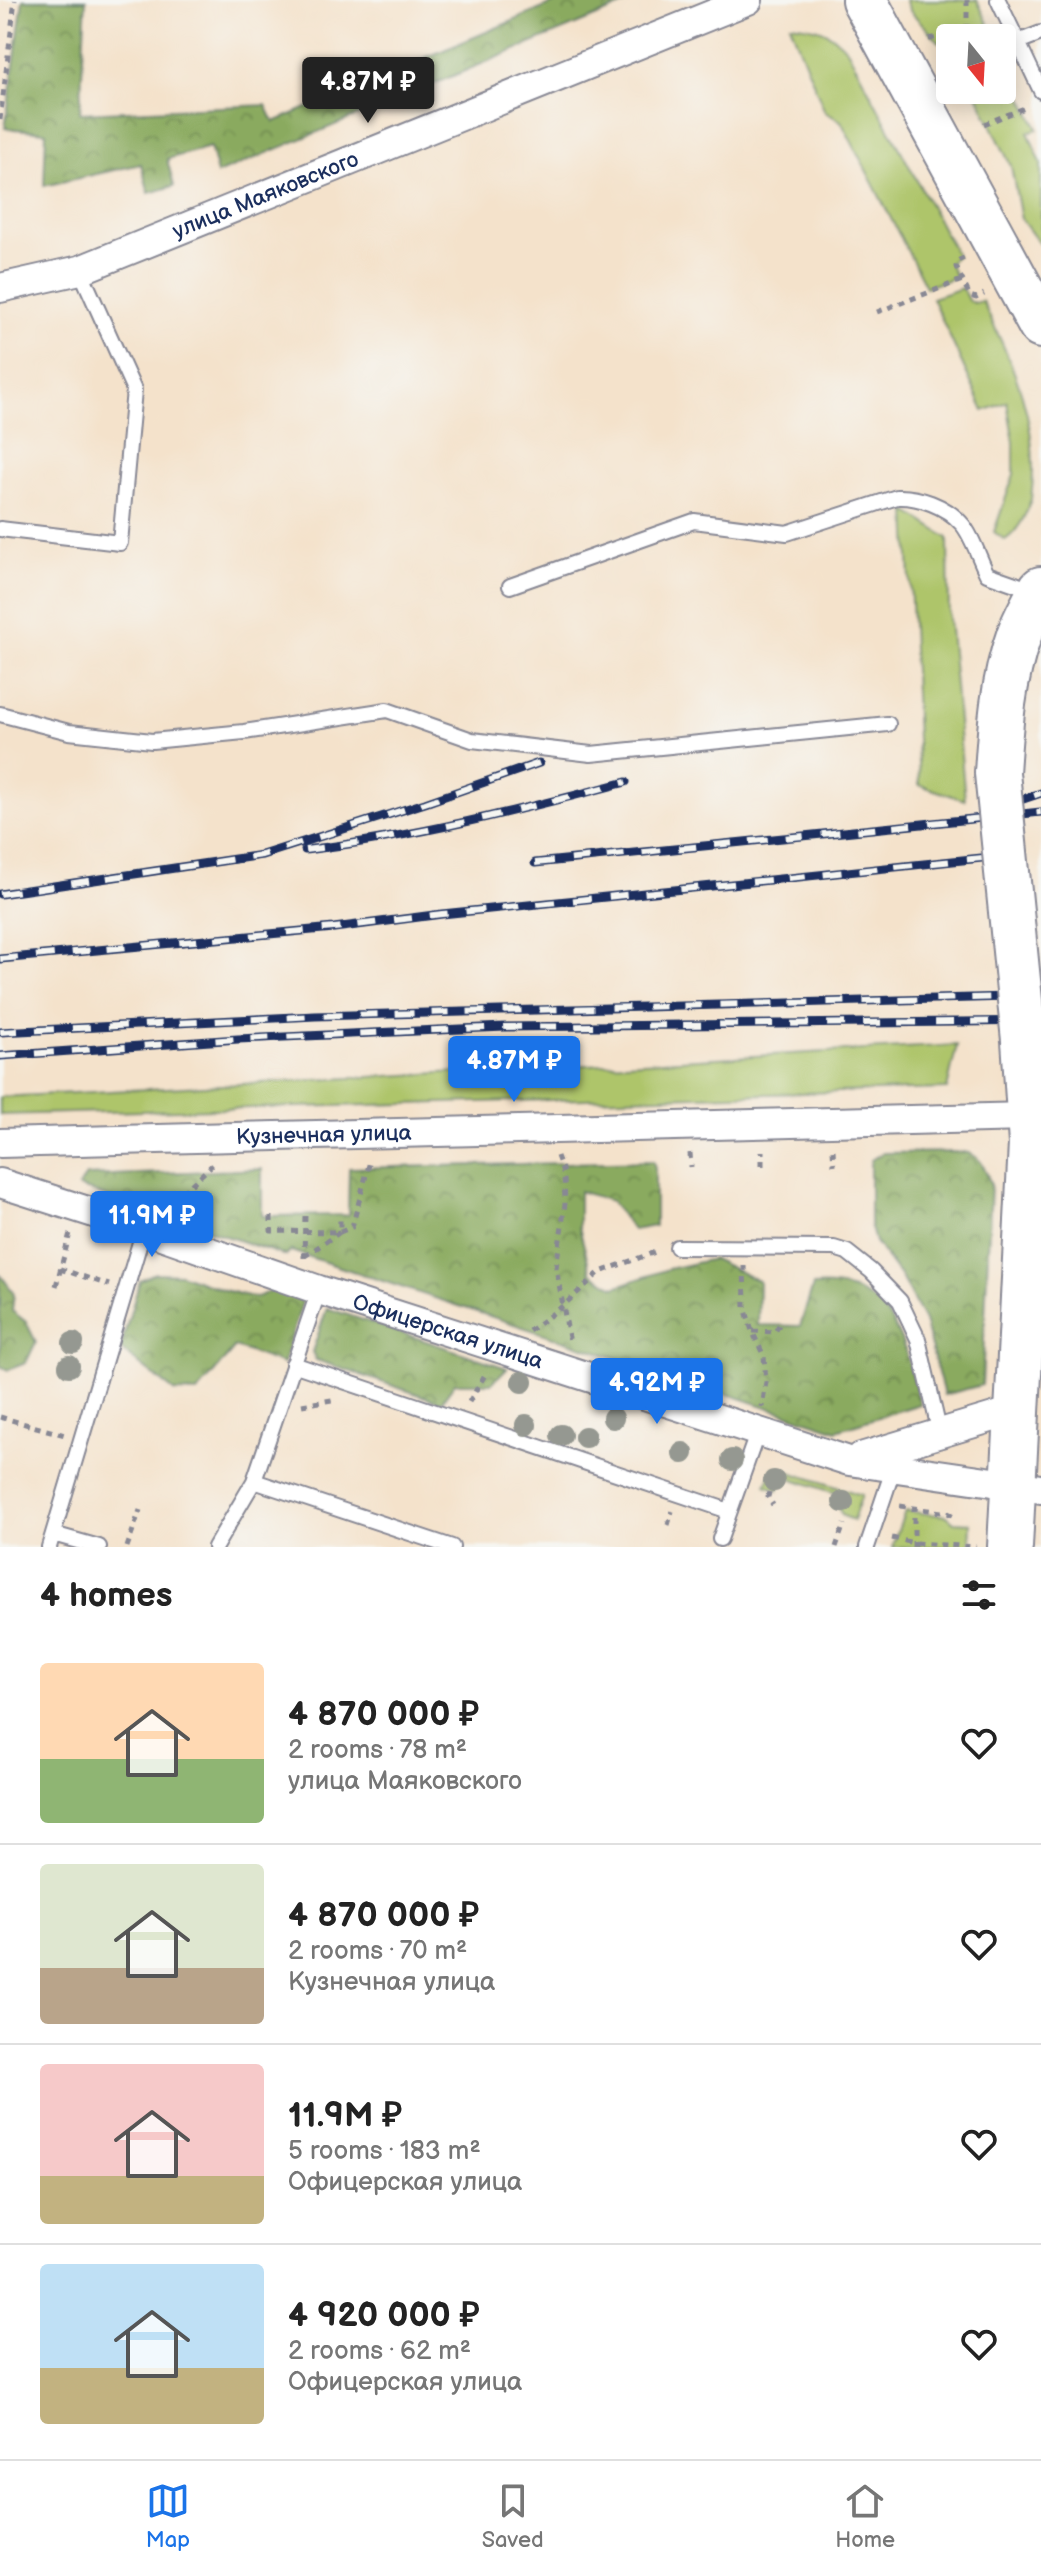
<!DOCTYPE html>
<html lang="en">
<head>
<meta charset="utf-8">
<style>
  :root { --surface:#fff; --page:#f6f6f6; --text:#222; --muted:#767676; --line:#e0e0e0; --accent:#1a73e8 }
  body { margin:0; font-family:"Balsamiq Sans",sans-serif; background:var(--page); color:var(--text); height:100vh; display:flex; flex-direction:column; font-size:30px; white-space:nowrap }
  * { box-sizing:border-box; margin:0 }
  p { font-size:26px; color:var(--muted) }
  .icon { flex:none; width:44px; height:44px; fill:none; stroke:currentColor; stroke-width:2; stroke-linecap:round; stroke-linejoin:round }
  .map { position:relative; height:1547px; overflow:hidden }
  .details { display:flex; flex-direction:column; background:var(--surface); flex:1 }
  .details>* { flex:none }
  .needle { width:52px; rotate:162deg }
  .fabs { position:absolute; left:936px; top:24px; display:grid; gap:16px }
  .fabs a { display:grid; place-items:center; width:80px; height:80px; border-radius:8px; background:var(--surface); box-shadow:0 4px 20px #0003; font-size:40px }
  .price { position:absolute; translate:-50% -68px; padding:0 18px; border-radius:8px; background:var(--accent); color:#fff; font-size:26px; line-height:52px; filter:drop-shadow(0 2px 4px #0008) }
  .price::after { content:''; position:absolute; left:50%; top:48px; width:24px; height:18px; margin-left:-12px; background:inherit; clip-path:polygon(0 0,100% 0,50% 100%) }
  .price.active { background:#222; color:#fff }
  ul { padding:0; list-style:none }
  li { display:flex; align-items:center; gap:24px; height:200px; padding:0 40px }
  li+li { border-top:2px solid var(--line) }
  li span { display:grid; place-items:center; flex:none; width:224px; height:160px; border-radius:8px; color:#555 }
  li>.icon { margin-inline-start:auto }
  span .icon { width:96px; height:96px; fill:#fffc; stroke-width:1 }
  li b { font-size:34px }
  h2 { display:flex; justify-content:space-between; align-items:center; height:96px; padding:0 40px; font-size:34px }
  .tab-bar { display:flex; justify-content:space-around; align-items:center; height:112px; border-top:2px solid var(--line); background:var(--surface); font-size:22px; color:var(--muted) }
  .tab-bar a { display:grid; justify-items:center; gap:4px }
  .tab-bar .active { color:var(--accent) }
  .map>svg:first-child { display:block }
</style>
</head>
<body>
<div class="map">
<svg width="1041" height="1547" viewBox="0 0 1041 1547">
  <defs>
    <pattern id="forest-crowns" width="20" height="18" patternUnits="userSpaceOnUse" patternTransform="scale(2)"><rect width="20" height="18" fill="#8aaa5e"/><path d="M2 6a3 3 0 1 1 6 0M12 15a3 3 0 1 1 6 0" fill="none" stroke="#708b51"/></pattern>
  </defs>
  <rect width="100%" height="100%" fill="#f6f6f2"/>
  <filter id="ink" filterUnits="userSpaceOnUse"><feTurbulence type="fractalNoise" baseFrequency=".0125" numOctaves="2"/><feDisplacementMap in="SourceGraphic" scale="16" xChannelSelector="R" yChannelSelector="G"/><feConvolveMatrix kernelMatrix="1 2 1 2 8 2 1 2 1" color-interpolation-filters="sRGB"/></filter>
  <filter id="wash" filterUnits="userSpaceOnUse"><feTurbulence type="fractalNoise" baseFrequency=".006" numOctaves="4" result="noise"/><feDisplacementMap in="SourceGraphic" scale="32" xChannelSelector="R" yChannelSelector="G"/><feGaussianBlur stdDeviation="1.8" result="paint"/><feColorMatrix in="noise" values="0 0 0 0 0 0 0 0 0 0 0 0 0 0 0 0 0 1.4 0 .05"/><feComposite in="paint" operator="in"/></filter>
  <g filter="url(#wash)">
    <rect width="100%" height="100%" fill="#f4e2cb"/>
    <!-- green -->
    <path fill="#aec56a" stroke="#647a64" stroke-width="2" d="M905 0H977L995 38H950V53L910 11Z
      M790 24C817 27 830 29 848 51L957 256 951 260 950 266 956 277 926 287 841 121 825 112Z
      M1002 54 1038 129 1028 132 1041 163V246L1021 219 1011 166 975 90H1002Z
      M962 288 968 300 974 303 982 301C1014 366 1041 424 1031 499 1026 515 1019 531 1005 540L994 532 1014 474V442L1007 402 984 411 932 298Z
      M907 511 948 538 949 618 965 800 919 785Z
      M957 1045 947 1089 0 1115V1097Z
      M774 1467 862 1495 853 1520 843 1516 835 1503 838 1494 784 1476 778 1490 766 1485Z
      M905 1511 947 1516 954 1522 971 1523 970 1547H892Z"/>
    <!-- forest -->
    <path fill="url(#forest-crowns)" stroke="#526c5e" stroke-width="2" d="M23 0H86L80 113 266 105 274 122 562 0H636L217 174 210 147 167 159 174 186 149 193 141 164 44 186 46 132 5 128Z
      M964 1152C982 1155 985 1169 991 1185L982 1385 944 1395 924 1321 901 1277 875 1242 870 1224V1165L871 1160 882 1153Z
      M653 1161 655 1168V1226L633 1230 611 1201 579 1191V1227L591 1273 615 1287 668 1269 713 1259 759 1281 758 1325 800 1326 813 1286C893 1280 904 1342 920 1404L837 1430 291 1251 286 1256 78 1187 86 1176 262 1169V1216L348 1215 349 1168Z
      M155 1273 180 1274 224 1290 256 1298 271 1290 303 1300 283 1364 235 1347 197 1393 175 1392 120 1349 140 1280Z
      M0 1274 14 1293 12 1311 26 1322 36 1342 26 1363 8 1370 0 1366Z
      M327 1308 507 1368 492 1383H455L441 1402 316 1360 312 1352Z"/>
  </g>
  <g filter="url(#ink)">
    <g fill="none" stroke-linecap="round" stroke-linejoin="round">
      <defs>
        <path id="lane" d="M998 0 1018 42 1041 33
          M1018 42 1041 91
          M0 529 120 543 134 390 80 270
          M510 586 694 521 787 533 897 497C918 496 946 506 961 523 971 533 980 560 987 574L1035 591
          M0 714 69 732 152 741 244 732 387 710 472 740 591 754 888 724
          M677 1247 834 1248 847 1252 871 1271 900 1301 918 1339 940 1434
          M293 1364 729 1511
          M254 1481 452 1547
          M53 1534 99 1547
          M720 1539 758 1431
          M49 1547 144 1229
          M215 1547 254 1481 319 1290
          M867 1547 894 1467"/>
        <g id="street">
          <path id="s1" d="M0 288 80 270 748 0"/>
          <path id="s2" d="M0 1143 1030 1117"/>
          <path id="s3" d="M0 1183 144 1229 319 1290 849 1461 1041 1489"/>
          <path d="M861 1457 1017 1410"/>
        </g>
        <path id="primary" d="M864 0 1041 326
          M997 773C1000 726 1003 680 1019 635 1025 619 1034 604 1041 589
          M1010 1547 1031 1144 1024 1040"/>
      </defs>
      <!-- lane casing -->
      <use href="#lane" stroke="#888894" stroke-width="18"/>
      <!-- street casing -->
      <use href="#street" stroke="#888894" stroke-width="32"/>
      <!-- primary casing -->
      <use href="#primary" stroke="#888894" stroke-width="48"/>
      <!-- path -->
      <path stroke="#888894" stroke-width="5" stroke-dasharray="6 6" stroke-linecap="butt" d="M967 0V37
        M929 39 948 35 986 38
        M0 120 15 0
        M984 124 1027 107
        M964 258 957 261 956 267 970 296 976 298 984 294
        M877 312 962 280
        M833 1150 834 1165
        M690 1153 691 1167
        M557 1156 564 1175 565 1204 556 1268 570 1343
        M762 1166V1151
        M165 1209 212 1165
        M271 1216V1231L340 1232 352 1227 370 1161
        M305 1256 340 1232V1215
        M304 1258 305 1216
        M744 1265 745 1307 752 1331 764 1356 766 1382 762 1407
        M60 1269 109 1285
        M56 1286 70 1233
        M529 1331 564 1305 600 1272 658 1251
        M753 1331 775 1332 779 1325
        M469 1402 486 1373
        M302 1405 332 1400
        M0 1417 65 1435
        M769 1492 768 1497 773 1505
        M900 1506 948 1513 956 1517
        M668 1525 672 1511
        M892 1538 914 1543 976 1547
        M127 1547 140 1510
        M836 1547 844 1524
        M914 1547V1508"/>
      <!-- lane -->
      <use href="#lane" stroke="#fff" stroke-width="14"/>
      <!-- street -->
      <use href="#street" stroke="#fff" stroke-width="28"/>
      <!-- primary -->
      <use href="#primary" stroke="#fff" stroke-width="44"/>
      <defs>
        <path id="rail" d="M1000 807 1041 793
          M305 850C415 837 520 810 626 782
          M535 863 1041 812
          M0 894 262 855 425 803 539 763
          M0 959 334 928 442 914 1001 856
          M0 1032 315 1016 1041 996
          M0 1056 238 1039 505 1027 1041 1021"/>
      </defs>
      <!-- rail casing -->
      <use href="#rail" stroke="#1b2f5e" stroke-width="9"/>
      <!-- rail -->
      <use href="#rail" stroke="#f6f6f2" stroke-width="6" stroke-dasharray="18" stroke-linecap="butt"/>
      <defs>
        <path id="primary-bridge" d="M997 773 1024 1040"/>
      </defs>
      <!-- primary-bridge casing -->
      <use href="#primary-bridge" stroke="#888894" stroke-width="48" stroke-linecap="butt"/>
      <!-- primary-bridge -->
      <use href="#primary-bridge" stroke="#fff" stroke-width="44"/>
    </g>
    <!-- trees -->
    <g fill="#959891">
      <circle cx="73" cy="1343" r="11"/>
      <circle cx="69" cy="1366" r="11"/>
      <circle cx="522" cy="1382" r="11"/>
      <circle cx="613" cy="1418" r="11"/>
      <circle cx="526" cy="1425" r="11"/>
      <circle cx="561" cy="1435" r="11"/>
      <circle cx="585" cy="1437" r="11"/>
      <circle cx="683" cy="1453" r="11"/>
      <circle cx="732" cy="1460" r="11"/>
      <circle cx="774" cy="1481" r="11"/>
      <circle cx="843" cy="1502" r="11"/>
    </g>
  </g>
  <g text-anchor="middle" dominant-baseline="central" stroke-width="8" stroke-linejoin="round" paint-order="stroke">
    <!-- street labels -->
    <g font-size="22" fill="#1b2f5e" stroke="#f6f6f2">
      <text stroke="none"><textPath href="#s1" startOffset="282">улица Маяковского</textPath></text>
      <text stroke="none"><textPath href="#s2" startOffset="324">Кузнечная улица</textPath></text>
      <text stroke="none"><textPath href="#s3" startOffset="472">Офицерская улица</textPath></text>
    </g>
  </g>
</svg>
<div class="fabs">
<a><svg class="needle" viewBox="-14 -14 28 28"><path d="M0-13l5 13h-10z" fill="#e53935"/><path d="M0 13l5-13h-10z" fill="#767676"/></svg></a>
</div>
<b class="price active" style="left:368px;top:125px">4.87M ₽</b>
<b class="price" style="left:514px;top:1104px">4.87M ₽</b>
<b class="price" style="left:152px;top:1259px">11.9M ₽</b>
<b class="price" style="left:657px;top:1426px">4.92M ₽</b>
</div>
<section class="details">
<h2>4 homes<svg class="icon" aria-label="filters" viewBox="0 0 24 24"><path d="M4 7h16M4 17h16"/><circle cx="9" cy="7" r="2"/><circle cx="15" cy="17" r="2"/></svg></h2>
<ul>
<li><span style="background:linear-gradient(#ffd9b3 60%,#8fb573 0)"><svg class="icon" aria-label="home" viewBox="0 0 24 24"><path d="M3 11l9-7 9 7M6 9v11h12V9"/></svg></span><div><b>4 870 000 ₽</b><p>2 rooms · 78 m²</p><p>улица Маяковского</p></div><svg class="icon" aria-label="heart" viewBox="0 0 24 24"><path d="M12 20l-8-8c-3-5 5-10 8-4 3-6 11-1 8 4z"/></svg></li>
<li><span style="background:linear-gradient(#dfe7d0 65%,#b9a48a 0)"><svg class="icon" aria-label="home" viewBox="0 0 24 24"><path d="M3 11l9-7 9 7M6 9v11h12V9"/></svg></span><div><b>4 870 000 ₽</b><p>2 rooms · 70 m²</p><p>Кузнечная улица</p></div><svg class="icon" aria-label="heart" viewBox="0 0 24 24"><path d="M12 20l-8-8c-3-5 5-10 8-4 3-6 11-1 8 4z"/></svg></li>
<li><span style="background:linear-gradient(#f6c9c9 70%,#c2b280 0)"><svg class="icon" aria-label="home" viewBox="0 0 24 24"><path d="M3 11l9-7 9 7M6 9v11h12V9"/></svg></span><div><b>11.9M ₽</b><p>5 rooms · 183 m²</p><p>Офицерская улица</p></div><svg class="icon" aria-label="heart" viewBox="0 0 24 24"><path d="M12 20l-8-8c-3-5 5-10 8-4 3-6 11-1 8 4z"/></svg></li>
<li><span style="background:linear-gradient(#bfe0f5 65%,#c2b280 0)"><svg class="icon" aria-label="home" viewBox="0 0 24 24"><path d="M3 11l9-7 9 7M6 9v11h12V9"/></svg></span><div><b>4 920 000 ₽</b><p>2 rooms · 62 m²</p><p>Офицерская улица</p></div><svg class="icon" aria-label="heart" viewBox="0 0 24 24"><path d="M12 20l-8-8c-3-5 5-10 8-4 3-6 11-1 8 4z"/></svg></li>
</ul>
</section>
<nav class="tab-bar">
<a class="active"><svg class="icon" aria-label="map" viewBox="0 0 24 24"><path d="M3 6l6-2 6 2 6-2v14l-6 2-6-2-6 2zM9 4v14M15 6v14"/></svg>Map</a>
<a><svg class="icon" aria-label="saved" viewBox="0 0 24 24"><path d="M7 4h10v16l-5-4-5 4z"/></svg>Saved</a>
<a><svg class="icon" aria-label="home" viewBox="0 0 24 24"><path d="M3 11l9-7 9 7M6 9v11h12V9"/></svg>Home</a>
</nav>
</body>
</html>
